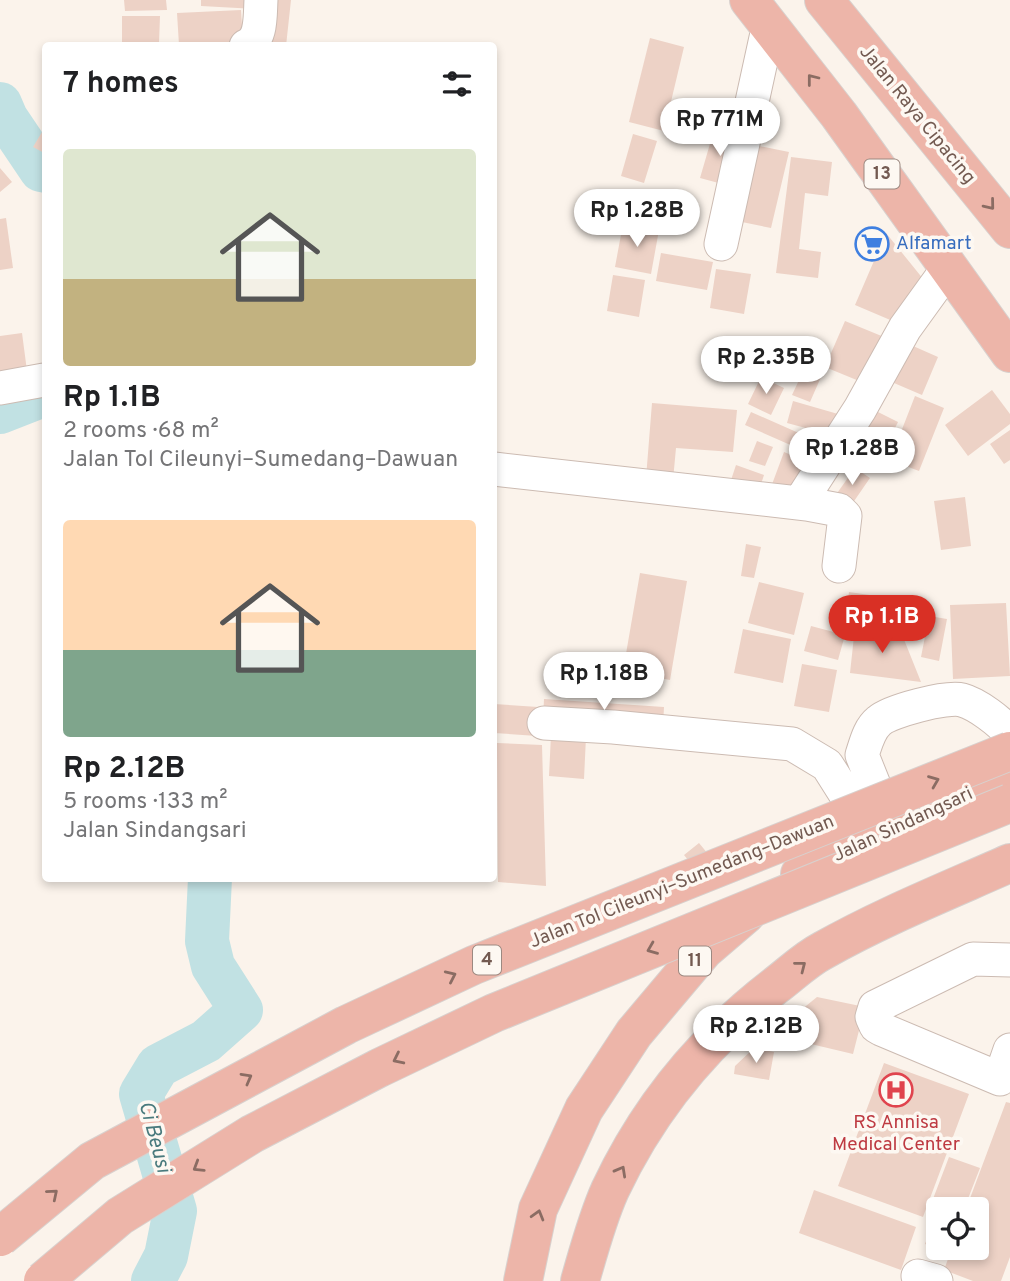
<!DOCTYPE html>
<html lang="en">
<head>
<meta charset="utf-8">
<style>
  :root { --surface:#fff; --page:#f6f6f6; --text:#202124; --muted:#757577; --accent:#d93025 }
  body { margin:0; font-family:Overpass,sans-serif; background:var(--page); color:var(--text); height:100vh; display:flex; flex-direction:column; font-size:26px; white-space:nowrap }
  * { box-sizing:border-box; margin:0 }
  p { font-size:23px; color:var(--muted) }
  .icon { flex:none; width:38px; height:38px; fill:none; stroke:currentColor; stroke-width:2; stroke-linecap:round; stroke-linejoin:round }
  .map { position:relative; flex:1; overflow:hidden }
  .details { position:absolute; left:42px; top:42px; width:455px; height:840px; display:flex; flex-direction:column; background:var(--surface); border-radius:7px; box-shadow:0 4px 10px #0003 }
  .details>* { flex:none }
  .buttons { position:absolute; left:926px; top:1197px; display:grid; gap:14px }
  .buttons a { display:grid; place-items:center; width:63px; height:63px; border-radius:7px; background:var(--surface); box-shadow:0 4px 10px #0003; font-size:35px }
  .price { position:absolute; translate:-50% -60px; padding:0 16px; border-radius:24px; background:#fff; color:#222; font-size:23px; line-height:46px; filter:drop-shadow(0 2px 4px #0008) }
  .price::after { content:''; position:absolute; left:50%; top:42px; width:21px; height:16px; margin-left:-10px; background:inherit; clip-path:polygon(0 0,100% 0,50% 100%) }
  .price.current { background:var(--accent); color:#fff }
  ul { padding:0; list-style:none }
  li { display:grid; align-content:center; gap:14px; height:371px; padding:0 21px }
  li span { display:grid; place-items:center; height:217px; border-radius:7px; color:#555 }
  li>.icon { margin-inline-start:auto }
  span .icon { width:126px; height:126px; fill:#fffc; stroke-width:1 }
  li b { font-size:30px }
  h2 { display:flex; justify-content:space-between; align-items:center; height:84px; padding:0 21px; font-size:30px }
  .map>svg:first-child { display:block }
</style>
</head>
<body>
<div class="map">
<svg width="1010" height="1281" viewBox="0 0 1010 1281">
  <rect width="100%" height="100%" fill="#fbf3eb"/>
  <g fill="none" stroke-linecap="round" stroke-linejoin="round">
    <!-- river -->
    <path stroke="#c1e1e3" stroke-width="44" d="M0 104 6 118 41 170 46 171
      M0 412 46 394
      M153 1281 166 1256 175 1211 141 1094 158 1066 206 1041 241 1010 213 966 207 941 210 878"/>
  </g>
  <!-- building -->
  <path fill="#edd2c6" d="M124 0H166L167 10 125 11Z
    M201 0H257L256 9 201 6Z
    M268 0H291L286 46 264 44Z
    M241 10 243 42 179 45 177 13Z
    M122 16H160L159 43H122Z
    M650 38 684 47 664 131 629 122Z
    M714 130 739 137 726 185 700 178Z
    M42 132 46 134V154L33 147Z
    M633 134 657 141 644 183 621 176Z
    M754 145 789 152 771 228 737 221Z
    M791 157 832 162 828 196 805 193 799 249 821 252 818 278 776 273Z
    M0 168 12 182 0 192Z
    M6 218 13 268 0 270V219Z
    M623 224 659 230 651 274 615 267Z
    M886 233 924 280 895 322 855 305Z
    M661 253 713 262 707 290 656 281Z
    M716 269 751 274 744 314 710 308Z
    M613 275 645 280 639 317 607 311Z
    M845 321 884 337 864 383 825 367Z
    M22 333 27 371 0 374V336Z
    M904 342 938 357 922 395 887 380Z
    M808 361 825 368 810 402 792 395Z
    M761 377 784 388 771 415 748 404Z
    M992 390 1010 414V424L968 456 945 425Z
    M915 396 944 408 919 471 890 460Z
    M793 401 838 414 832 435 787 423Z
    M652 403 737 410 733 452 676 448 673 480 646 478Z
    M872 409 898 422 874 471 848 458Z
    M751 412 801 434 795 447 745 425Z
    M1010 430V460L1004 464 990 444Z
    M757 441 773 447 765 466 749 461Z
    M784 452 804 460 790 494 771 487Z
    M736 465 764 475 758 493 730 483Z
    M855 468 870 478 850 507 835 496Z
    M965 497 971 546 941 550 934 501Z
    M746 544 761 547 754 578 741 576Z
    M640 573 687 581 670 680 623 671Z
    M759 582 804 593 794 635 748 623Z
    M849 592 897 599 893 628 845 621Z
    M1006 603 1010 676 953 679 950 605Z
    M929 616 947 619 939 661 921 657Z
    M811 626 845 635 838 660 804 651Z
    M855 627 901 632 921 682 850 673Z
    M743 629 791 639 783 683 734 673Z
    M802 664 837 670 829 712 794 706Z
    M544 699 664 707 663 726 543 718Z
    M494 704 538 707 537 736 494 733Z
    M551 735 586 737 584 779 549 776Z
    M497 743 542 745 546 886 498 882Z
    M699 843 713 860 697 871 684 855Z
    M817 997 865 1007 853 1054 794 1040 801 1010Z
    M754 1048 774 1052 769 1080 734 1074 735 1066Z
    M884 1063 969 1094 923 1217 838 1186Z
    M1006 1102 1010 1103V1257L1001 1281H973L944 1270 952 1248H976V1209H966Z
    M949 1157 980 1168 964 1209H938V1248H949L948 1252 925 1244 936 1215 928 1212Z
    M814 1190 916 1227 901 1270 799 1233Z"/>
  <g fill="none" stroke-linecap="round" stroke-linejoin="round">
    <defs>
      <path id="minor" d="M246 46C262 40 260 15 261 0
        M721 244 769 24
        M0 388 44 380
        M494 469 807 504
        M839 566 845 516 839 510 807 504 804 496 860 409 905 328 949 267
        M544 723 613 727 792 744 827 765 870 833
        M890 825 862 755C866 743 869 729 879 721 890 711 947 696 962 700 977 704 1001 722 1010 734
        M1010 960 973 959 875 1007 872 1017 876 1026 881 1029 1000 1079 1010 1050
        M918 1276 936 1281"/>
      <path id="highway" d="M749 0 839 115 1010 353
        M824 0 1010 229
        M800 874 872 835 1010 777
        M523 1281 538 1209 584 1109 634 1033 704 950 746 914
        M580 1281C589 1250 597 1219 610 1190 648 1109 705 1040 775 986 791 974 805 960 822 951 882 917 947 891 1010 863"/>
    </defs>
    <!-- minor casing -->
    <use href="#minor" stroke="#ccbbb2" stroke-width="35"/>
    <!-- highway casing -->
    <use href="#highway" stroke="#d8d1ce" stroke-width="40"/>
    <!-- minor -->
    <use href="#minor" stroke="#fff" stroke-width="33"/>
    <!-- highway -->
    <use href="#highway" stroke="#edb5a9" stroke-width="38"/>
    <defs>
      <path id="highway-bridge" d="M0 1237 92 1161 346 1025 474 965 1010 751
        M43 1281 120 1216 252 1134 379 1068 494 1013 1010 803"/>
    </defs>
    <!-- highway-bridge casing -->
    <use href="#highway-bridge" stroke="#d8d1ce" stroke-width="40" stroke-linecap="butt"/>
    <!-- highway-bridge -->
    <use href="#highway-bridge" stroke="#edb5a9" stroke-width="38"/>
  </g>
  <!-- one-way arrows -->
  <defs><path id="oneway-chevron" d="M-2-3.5L2.5 0L-2 3.5" fill="none" stroke-width="1.6" stroke-linecap="round" stroke-linejoin="round" transform="scale(1.75)"/></defs>
  <g stroke="#8b6c63">
    <use href="#oneway-chevron" transform="translate(812 79) rotate(-128)"/>
    <use href="#oneway-chevron" transform="translate(990 205) rotate(51)"/>
    <use href="#oneway-chevron" transform="translate(934 781) rotate(-22)"/>
    <use href="#oneway-chevron" transform="translate(652 949) rotate(158)"/>
    <use href="#oneway-chevron" transform="translate(801 966) rotate(-38)"/>
    <use href="#oneway-chevron" transform="translate(451 976) rotate(-25)"/>
    <use href="#oneway-chevron" transform="translate(398 1059) rotate(154)"/>
    <use href="#oneway-chevron" transform="translate(247 1078) rotate(-29)"/>
    <use href="#oneway-chevron" transform="translate(198 1167) rotate(148)"/>
    <use href="#oneway-chevron" transform="translate(621 1171) rotate(-61)"/>
    <use href="#oneway-chevron" transform="translate(53 1194) rotate(-40)"/>
    <use href="#oneway-chevron" transform="translate(538 1215) rotate(-74)"/>
  </g>
  <!-- icons -->
  <defs>
    <symbol id="supermarket-ring" viewBox="-11 -11 22 22"><circle r="9.5" fill="#fdf8f2" stroke="#3f7fe0" stroke-width="1.5"/><path d="M-6-5.5h2.5l.6 2H6L4.5 2H-2.5L-4.4-4H-6ZM-1.5 3.2a1.3 1.3 0 1 0 .1 0ZM3 3.2a1.3 1.3 0 1 0 .1 0Z" fill="#3f7fe0"/></symbol>
    <symbol id="hospital-ring" viewBox="-11 -11 22 22"><circle r="9.5" fill="#fdf8f2" stroke="#e0444e" stroke-width="1.5"/><path d="M-5-5h3v3.5h4V-5h3V5h-3V1.5h-4V5h-3Z" fill="#e0444e"/></symbol>
  </defs>
  <g fill-rule="evenodd">
    <use href="#supermarket-ring" x="853" y="225" width="38" height="38"/>
    <use href="#hospital-ring" x="877" y="1071" width="38" height="38"/>
  </g>
  <g text-anchor="middle" dominant-baseline="central" stroke-width="7" stroke-linejoin="round" paint-order="stroke">
    <!-- shield labels -->
    <g fill="#fdf8f2" stroke="#9c8981" stroke-width="2">
      <rect x="864.5" y="159.5" width="35" height="29" rx="5"/>
      <rect x="473" y="945.5" width="28" height="29" rx="5"/>
      <rect x="679" y="946.5" width="32" height="29" rx="5"/>
    </g>
    <g font-size="18" font-weight="bold" fill="#735a51">
      <text x="882" y="174">13</text>
      <text x="487" y="960">4</text>
      <text x="695" y="961">11</text>
    </g>
    <!-- street labels -->
    <g font-size="19" fill="#735a51" stroke="#fdf8f2">
      <text transform="translate(917 115) rotate(51)">Jalan Raya Cipacing</text>
      <text transform="translate(903 825) rotate(-25)">Jalan Sindangsari</text>
      <text transform="translate(682 882) rotate(-22)">Jalan Tol Cileunyi–Sumedang–Dawuan</text>
    </g>
    <!-- shop labels -->
    <g font-size="19" fill="#366cbe" stroke="#fdf8f2" text-anchor="start">
      <text x="896" y="244">Alfamart</text>
    </g>
    <!-- health labels -->
    <g font-size="19" fill="#be3a42" stroke="#fdf8f2">
      <text x="896" y="1123">RS Annisa<tspan x="896" dy="22">Medical Center</tspan></text>
    </g>
    <!-- water labels -->
    <g font-size="21" font-style="italic" fill="#497a7d" stroke="#fdf8f2">
      <text transform="translate(154 1137) rotate(75)">Ci Beusi</text>
    </g>
  </g>
</svg>
<div class="buttons">
<a><svg class="icon" aria-label="locate" viewBox="0 0 24 24"><circle cx="12" cy="12" r="6"/><path d="M12 2v4M12 18v4M2 12h4M18 12h4"/></svg></a>
</div>
<b class="price" style="left:720px;top:158px">Rp 771M</b>
<b class="price" style="left:637px;top:249px">Rp 1.28B</b>
<b class="price" style="left:766px;top:396px">Rp 2.35B</b>
<b class="price" style="left:852px;top:487px">Rp 1.28B</b>
<b class="price current" style="left:882px;top:655px">Rp 1.1B</b>
<b class="price" style="left:604px;top:712px">Rp 1.18B</b>
<b class="price" style="left:756px;top:1065px">Rp 2.12B</b>
<section class="details">
<h2>7 homes<svg class="icon" aria-label="filters" viewBox="0 0 24 24"><path d="M4 7h16M4 17h16"/><circle cx="9" cy="7" r="2"/><circle cx="15" cy="17" r="2"/></svg></h2>
<ul>
<li><span style="background:linear-gradient(#dfe7d0 60%,#c2b280 0)"><svg class="icon" aria-label="home" viewBox="0 0 24 24"><path d="M3 11l9-7 9 7M6 9v11h12V9"/></svg></span><div><b>Rp 1.1B</b><p>2 rooms · 68 m²</p><p>Jalan Tol Cileunyi–Sumedang–Dawuan</p></div></li>
<li><span style="background:linear-gradient(#ffd9b3 60%,#7fa58c 0)"><svg class="icon" aria-label="home" viewBox="0 0 24 24"><path d="M3 11l9-7 9 7M6 9v11h12V9"/></svg></span><div><b>Rp 2.12B</b><p>5 rooms · 133 m²</p><p>Jalan Sindangsari</p></div></li>
</ul>
</section>
</div>
</body>
</html>
